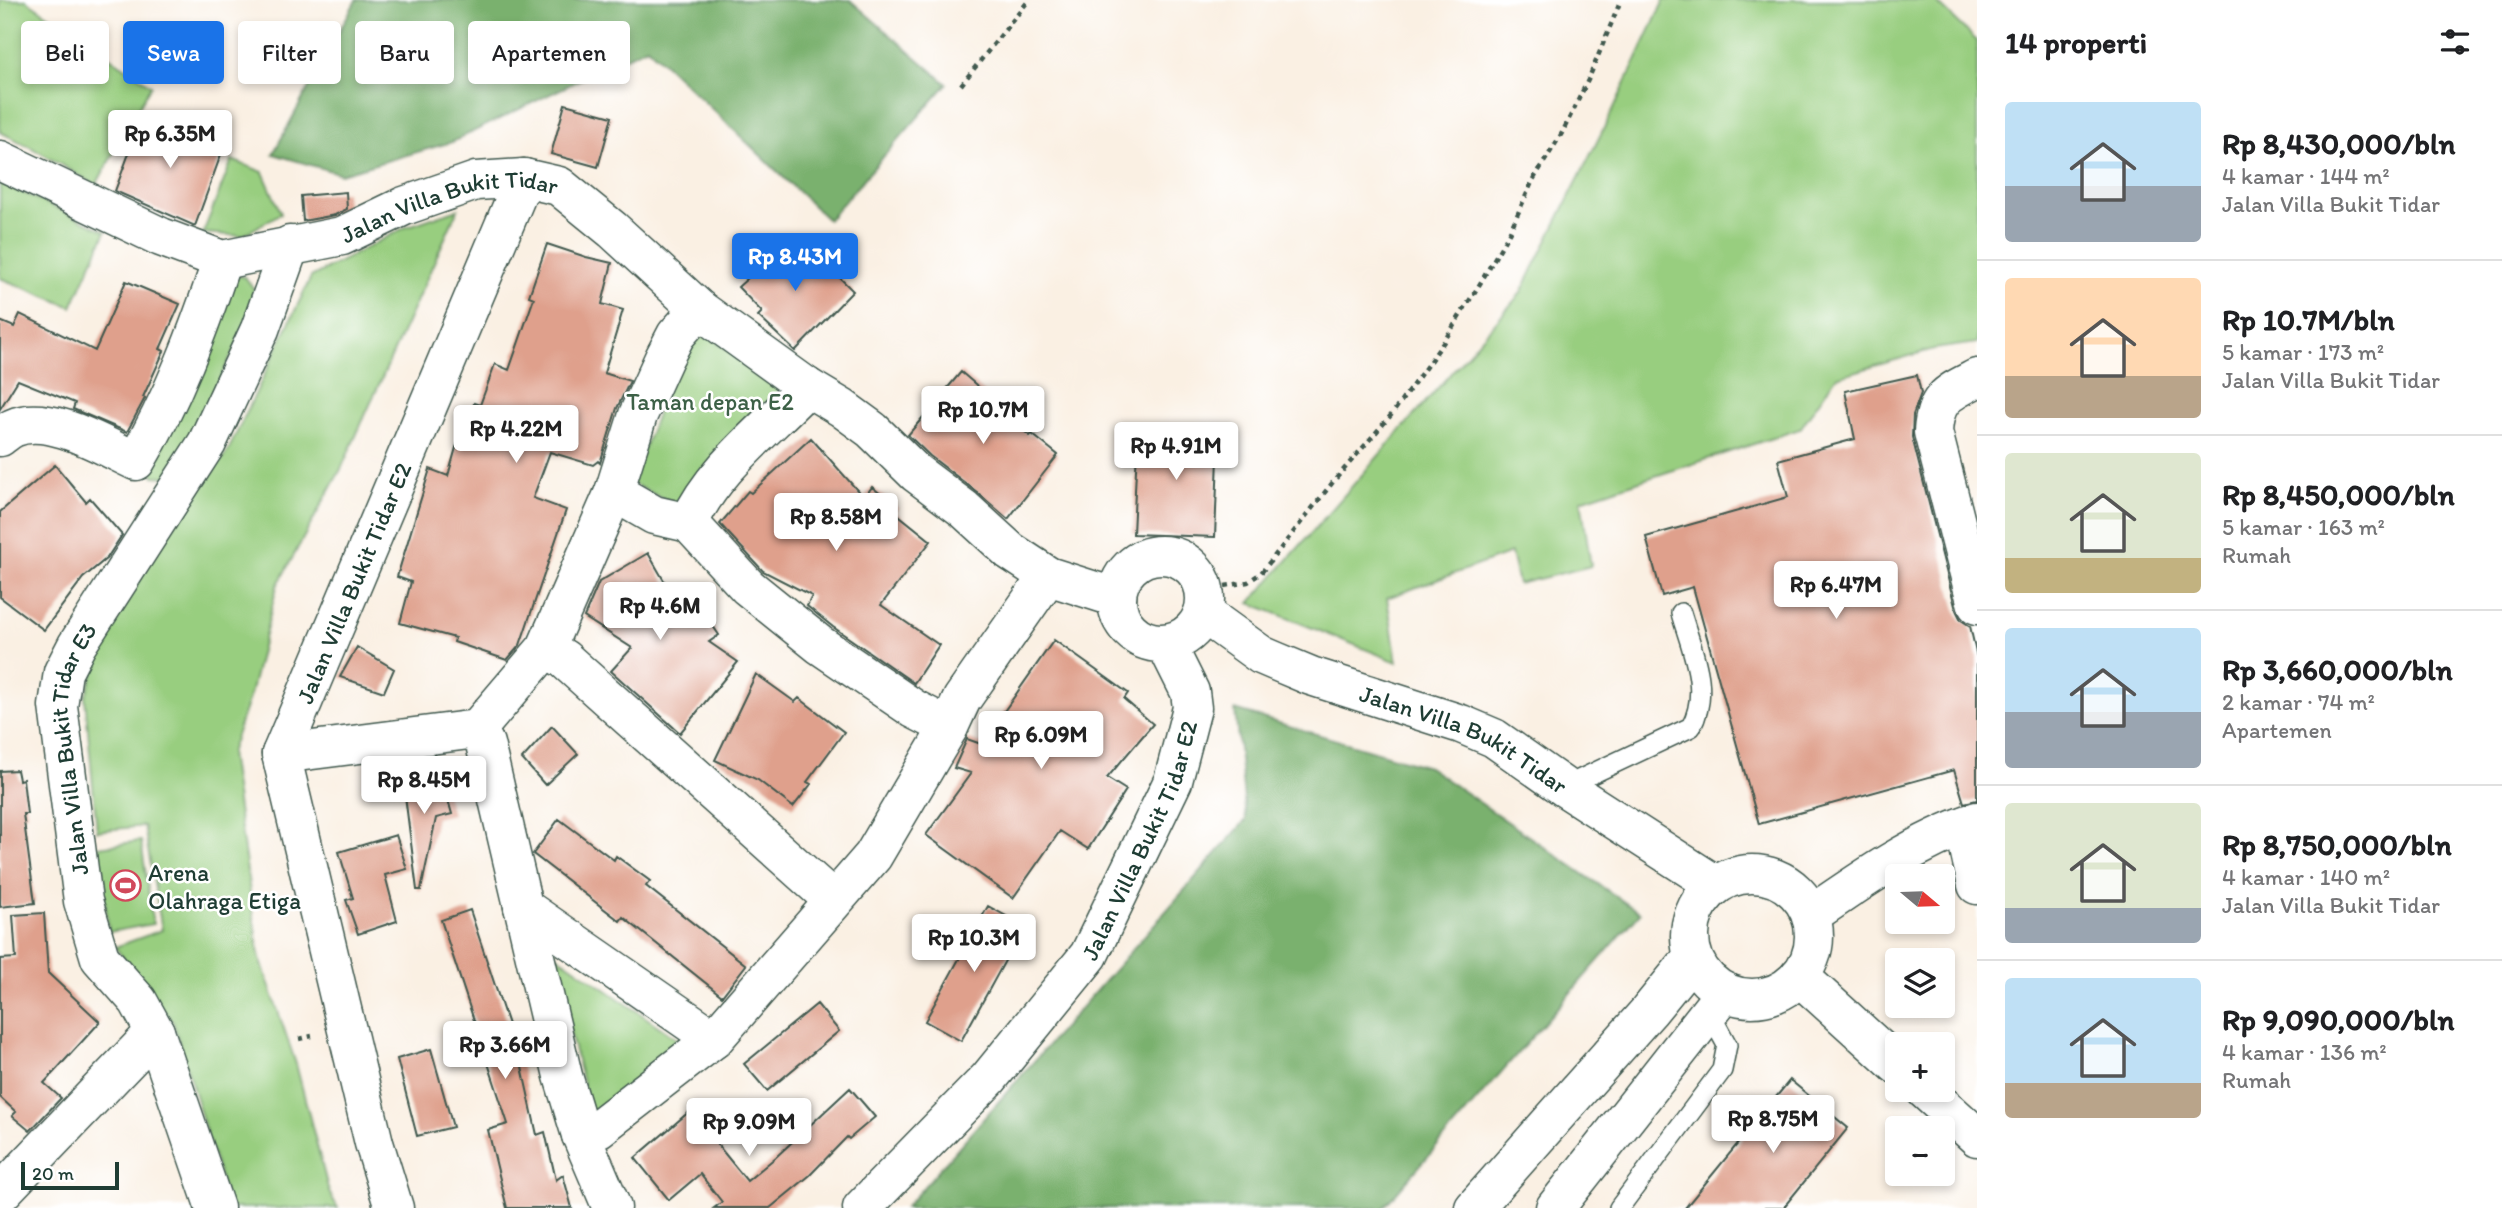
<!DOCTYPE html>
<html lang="id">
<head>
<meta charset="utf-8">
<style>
  :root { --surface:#fff; --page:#f6f6f6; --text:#202124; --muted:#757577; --line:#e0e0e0; --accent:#1a73e8 }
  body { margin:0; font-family:Itim,sans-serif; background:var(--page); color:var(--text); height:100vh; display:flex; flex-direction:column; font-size:26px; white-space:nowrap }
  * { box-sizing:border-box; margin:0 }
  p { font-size:23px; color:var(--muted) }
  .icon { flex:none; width:38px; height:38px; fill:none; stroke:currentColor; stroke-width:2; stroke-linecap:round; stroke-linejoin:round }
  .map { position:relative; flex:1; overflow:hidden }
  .drawer { display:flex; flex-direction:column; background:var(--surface); width:525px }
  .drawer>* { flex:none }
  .hud { position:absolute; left:21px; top:21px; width:665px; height:63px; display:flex; gap:14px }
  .needle { width:46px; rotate:109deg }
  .tools { position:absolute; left:1885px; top:864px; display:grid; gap:14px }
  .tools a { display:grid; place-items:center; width:70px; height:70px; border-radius:7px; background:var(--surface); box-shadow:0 4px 10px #0003; font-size:35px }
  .scale { position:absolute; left:21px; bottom:18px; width:98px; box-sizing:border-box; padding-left:7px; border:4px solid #1f3d34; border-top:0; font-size:19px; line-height:24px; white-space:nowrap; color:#1f3d34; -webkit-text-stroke:5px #fff; paint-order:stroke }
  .price { position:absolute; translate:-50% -60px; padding:0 16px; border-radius:7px; background:#fff; color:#222; font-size:23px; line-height:46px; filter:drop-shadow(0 2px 4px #0008) }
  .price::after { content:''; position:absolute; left:50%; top:42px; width:21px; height:16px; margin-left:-10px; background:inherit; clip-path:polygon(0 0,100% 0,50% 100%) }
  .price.current { background:var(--accent); color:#fff }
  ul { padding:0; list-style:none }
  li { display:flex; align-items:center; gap:21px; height:175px; padding:0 28px }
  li+li { border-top:2px solid var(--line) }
  li span { display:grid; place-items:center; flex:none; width:196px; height:140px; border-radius:7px; color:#555 }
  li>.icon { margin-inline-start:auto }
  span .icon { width:84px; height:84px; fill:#fffc; stroke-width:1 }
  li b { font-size:30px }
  h2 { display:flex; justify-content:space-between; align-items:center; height:84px; padding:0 28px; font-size:30px }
  .pill { padding:0 24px; border-radius:7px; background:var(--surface); box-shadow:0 4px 10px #0003; font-size:24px; line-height:63px }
  .pill.current { background:var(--accent); color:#fff }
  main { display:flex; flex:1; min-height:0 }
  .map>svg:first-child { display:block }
</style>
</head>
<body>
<main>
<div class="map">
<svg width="1977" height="1208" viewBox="0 0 1977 1208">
  <rect width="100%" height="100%" fill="#fff"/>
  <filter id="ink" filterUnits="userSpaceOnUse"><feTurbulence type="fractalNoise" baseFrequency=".0143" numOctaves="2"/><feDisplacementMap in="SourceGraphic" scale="14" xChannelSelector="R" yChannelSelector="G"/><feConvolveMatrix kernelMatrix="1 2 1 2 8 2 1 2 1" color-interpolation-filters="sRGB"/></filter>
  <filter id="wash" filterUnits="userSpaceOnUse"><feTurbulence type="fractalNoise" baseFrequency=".00686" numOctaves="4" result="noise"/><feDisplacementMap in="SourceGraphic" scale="28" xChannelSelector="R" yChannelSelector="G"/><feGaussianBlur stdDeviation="1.57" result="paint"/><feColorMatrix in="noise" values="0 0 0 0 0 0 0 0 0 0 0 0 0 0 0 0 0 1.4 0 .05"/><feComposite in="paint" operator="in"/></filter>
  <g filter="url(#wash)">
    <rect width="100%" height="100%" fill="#faf0e3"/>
    <!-- green -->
    <path fill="#98ce7f" stroke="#5c865a" stroke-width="2" d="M0 0H26L151 85 96 185 30 147 0 132Z
      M1664 0H1934L1977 41V343L1934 349 1836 377 1800 429 1581 500 1591 566 1518 584 1511 553 1387 598 1397 662 1250 603 1521 293 1613 110Z
      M232 160 263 172 281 213 242 236 203 233Z
      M0 182 106 231 72 307 0 278Z
      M458 209 341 469 277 586 250 695 230 753 259 955 296 1064 329 1192 338 1208H229L173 1022 115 947 162 930 144 826 97 831 85 697 103 644 159 546 228 451 311 277 406 227Z
      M232 275 245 277 254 289 247 324 172 477 154 476 146 462Z
      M702 331 781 389 681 507 631 483 674 369Z
      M141 841 153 924 109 932 98 847Z
      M549 950 684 1044 591 1115Z"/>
    <!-- forest -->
    <path fill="#7ab16e" stroke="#4c7751" stroke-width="2" d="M356 0H850L947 84 828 220 647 47 452 142 341 174 273 154Z
      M1235 710 1428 767 1640 913 1383 1208H905L1246 820Z"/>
    <g id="blocks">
      <!-- building -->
      <path fill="#dfa08c" d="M565 104 612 117 598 167 551 154Z
        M143 116 224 146 195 226 115 191Z
        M346 192 347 209 335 215 303 221 301 196Z
        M793 237 811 261 817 255 853 291 795 351 758 316 762 312 738 287 768 260 767 258Z
        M547 244 586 257 612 263 602 304 623 310 604 373 630 381 617 408 600 463 598 461 593 465 550 452 533 498 566 510 520 645 507 660 454 642 455 638 400 623 411 582 397 577 430 469 448 476 457 444 463 446 474 403 480 405 495 364 509 370 534 298 529 296Z
        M126 281 180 304 160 349 164 351 143 397 145 398 127 432 73 409 75 403 18 380 0 409V321L14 327 20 314 95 351Z
        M961 372 989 396 986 400 1030 436 1032 434 1058 455 1008 519 977 492 930 456 908 435Z
        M1917 375 1921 393 1913 415 1912 437 1956 610 1961 620 1970 626 1977 657V800L1964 803 1954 770 1759 824 1693 587 1662 596 1646 537 1788 497 1778 460 1855 439 1845 391Z
        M1138 427 1219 430 1215 537 1133 534Z
        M811 438 864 498 872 487 898 508 895 512 931 541 881 605 939 645 914 683 833 627 807 606 812 596 763 571 720 524 748 491 751 493Z
        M55 465 86 502 90 498 122 535 107 558 83 578 44 630 0 597V512Z
        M648 553 670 591 675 587 695 615 702 610 719 635 709 642 738 662 680 733 611 671 632 648 584 617 599 582Z
        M1054 640 1128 693 1124 699 1153 724 1107 778 1126 790 1088 849 1060 831 1013 898 926 835 971 773 954 768 967 739 981 744Z
        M357 647 394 669 384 692 340 677Z
        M756 674 795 702 799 698 844 732 807 782 811 784 793 807 758 780 715 760Z
        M552 726 578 754 545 785 522 759Z
        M17 770 19 780 23 779 27 814H23L35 903 0 907V771Z
        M440 772 452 814 436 818 421 890H417L403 780Z
        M559 819 614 860 616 856 650 881 646 886 746 965 722 996 623 917 620 921 533 854Z
        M396 835 407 869 385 875 397 921 358 934 346 900 353 898 339 852Z
        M988 906 1024 926 961 1041 925 1021Z
        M470 910 522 1067 537 1135 545 1132 556 1180 563 1175 572 1208H507L488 1130 508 1124 441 920Z
        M44 913 48 973 100 1022 44 1083 61 1098 30 1131 12 1116 16 1112 0 1097V959L16 958 13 915Z
        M817 1004 839 1031 767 1091 744 1064Z
        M431 1049 453 1127 417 1136 397 1059Z
        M1790 1080 1848 1128 1783 1208H1685Z
        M850 1088 875 1117 849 1139 847 1137 809 1176 770 1208H714L722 1202 700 1174 669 1200 635 1158 690 1111 747 1181 776 1157Z"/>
    </g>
  </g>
  <g filter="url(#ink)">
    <use href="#blocks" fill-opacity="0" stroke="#40584e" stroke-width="2"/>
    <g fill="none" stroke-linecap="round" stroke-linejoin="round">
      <defs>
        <path id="lane" d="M1564 787 1691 727C1711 690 1692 651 1681 613
          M1619 1208 1722 1070 1727 1045 1709 1012"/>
        <g id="street">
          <path id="s1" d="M0 160 161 237 222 260 342 236 404 206 476 181 524 178 559 186 613 230 699 309 807 387 842 408 872 430 916 473 964 509 1010 551 1048 576 1117 598"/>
          <path d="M699 309 676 335 664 358 638 415 614 492 654 515 689 523 748 587 820 645 914 709 949 727"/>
          <path d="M1977 378C1948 393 1935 397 1933 432L1977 605"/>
          <path d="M0 437C4 434 9 430 13 428 49 412 103 446 136 461 173 399 199 329 222 260"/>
          <path d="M689 523C713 469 767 429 807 387"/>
          <circle cx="1161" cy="599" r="44"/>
          <path id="s2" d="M1203 613 1261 655 1275 661 1311 676 1461 724 1494 738 1564 787 1716 885"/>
          <path d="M546 648 564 659 833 900"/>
          <path d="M477 729 485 744 563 1076 581 1135 612 1208"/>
          <path d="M281 754 477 729 546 648 614 492"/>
          <path d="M1964 826 1977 885"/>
          <circle cx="1752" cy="936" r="62"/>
          <path d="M523 907 714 1039 873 856 949 727 962 699 1048 576"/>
          <path d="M1811 915C1863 879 1916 842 1977 821"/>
          <path d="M1799 976 1897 1065"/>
          <path d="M1925 1090 1977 1137"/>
          <path d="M581 1135 599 1128 714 1039"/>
          <path d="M0 1194 155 1032"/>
          <path id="s3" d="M215 1208 155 1032 138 1001 100 958 83 901 58 706 63 672 77 645 207 443 260 329 290 245"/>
          <path id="s4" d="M394 1208 374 1143 281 754 524 178"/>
          <path id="s5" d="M862 1208 989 1078 1089 955 1173 781 1192 708 1190 692 1166 644"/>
          <path d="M1474 1208 1649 1011 1693 957"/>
          <path d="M1555 1208 1725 992"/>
        </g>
      </defs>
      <!-- lane casing -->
      <use href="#lane" stroke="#40584e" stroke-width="22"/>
      <!-- street casing -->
      <use href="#street" stroke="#40584e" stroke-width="41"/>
      <!-- path -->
      <path stroke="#40584e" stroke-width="4.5" stroke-dasharray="5 5" stroke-linecap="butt" d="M961 85 1029 0
        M1225 586 1248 582 1261 573 1333 482 1392 414 1443 343 1481 282 1510 231 1533 180 1562 133 1589 78 1621 0
        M299 1039 312 1036"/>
      <!-- lane -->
      <use href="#lane" stroke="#fff" stroke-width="19"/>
      <!-- street -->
      <use href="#street" stroke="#fff" stroke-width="38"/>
    </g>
  </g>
  <!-- icons -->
  <defs>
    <symbol id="stadium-ring" viewBox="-11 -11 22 22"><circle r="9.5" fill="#fff" stroke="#d1495b" stroke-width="1.5"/><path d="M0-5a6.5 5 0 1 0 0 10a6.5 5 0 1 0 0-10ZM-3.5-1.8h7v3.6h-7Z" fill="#d1495b"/></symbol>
  </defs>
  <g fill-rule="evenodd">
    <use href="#stadium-ring" x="108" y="868" width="35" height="35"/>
  </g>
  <g text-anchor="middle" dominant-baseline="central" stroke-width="5" stroke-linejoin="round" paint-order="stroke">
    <!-- street labels -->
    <g font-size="24" fill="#1f3d34" stroke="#fff">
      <text stroke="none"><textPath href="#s1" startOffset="480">Jalan Villa Bukit Tidar</textPath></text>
      <text stroke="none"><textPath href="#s4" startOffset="654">Jalan Villa Bukit Tidar E2</textPath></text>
      <text stroke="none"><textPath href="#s2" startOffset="292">Jalan Villa Bukit Tidar</textPath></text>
      <text stroke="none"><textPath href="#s3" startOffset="494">Jalan Villa Bukit Tidar E3</textPath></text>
      <text stroke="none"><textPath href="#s5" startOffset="466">Jalan Villa Bukit Tidar E2</textPath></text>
    </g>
    <!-- park labels -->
    <g font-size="24" fill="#3d6147" stroke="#fff">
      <text x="710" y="401">Taman depan E2</text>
    </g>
    <!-- poi labels -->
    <g font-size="24" fill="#1f3d34" stroke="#fff" text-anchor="start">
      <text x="148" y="872">Arena<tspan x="148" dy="28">Olahraga Etiga</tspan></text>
    </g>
  </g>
</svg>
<div class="tools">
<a><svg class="needle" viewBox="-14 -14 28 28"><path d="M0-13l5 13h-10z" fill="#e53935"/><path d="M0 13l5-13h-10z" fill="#757577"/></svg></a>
<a><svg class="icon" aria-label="layers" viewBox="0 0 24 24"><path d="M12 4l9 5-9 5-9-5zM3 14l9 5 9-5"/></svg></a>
<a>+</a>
<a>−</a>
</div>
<div class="scale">20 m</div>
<b class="price" style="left:170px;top:170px">Rp 6.35M</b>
<b class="price current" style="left:795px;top:293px">Rp 8.43M</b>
<b class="price" style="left:983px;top:446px">Rp 10.7M</b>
<b class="price" style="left:516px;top:465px">Rp 4.22M</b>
<b class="price" style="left:1176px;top:482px">Rp 4.91M</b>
<b class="price" style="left:836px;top:553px">Rp 8.58M</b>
<b class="price" style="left:1836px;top:621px">Rp 6.47M</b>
<b class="price" style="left:660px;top:642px">Rp 4.6M</b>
<b class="price" style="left:1041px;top:771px">Rp 6.09M</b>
<b class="price" style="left:424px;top:816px">Rp 8.45M</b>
<b class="price" style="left:974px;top:974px">Rp 10.3M</b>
<b class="price" style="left:505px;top:1081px">Rp 3.66M</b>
<b class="price" style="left:1773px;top:1155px">Rp 8.75M</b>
<b class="price" style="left:749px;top:1158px">Rp 9.09M</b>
<div class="hud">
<a class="pill">Beli</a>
<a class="pill current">Sewa</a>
<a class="pill">Filter</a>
<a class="pill">Baru</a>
<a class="pill">Apartemen</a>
</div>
</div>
<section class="drawer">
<h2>14 properti<svg class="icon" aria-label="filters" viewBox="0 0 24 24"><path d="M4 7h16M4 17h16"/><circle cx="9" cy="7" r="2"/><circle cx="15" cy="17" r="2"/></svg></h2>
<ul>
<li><span style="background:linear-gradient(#bfe0f5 60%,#9aa5b1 0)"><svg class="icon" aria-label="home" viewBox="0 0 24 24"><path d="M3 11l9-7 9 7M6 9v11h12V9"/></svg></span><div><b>Rp 8,430,000/bln</b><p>4 kamar · 144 m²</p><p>Jalan Villa Bukit Tidar</p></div></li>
<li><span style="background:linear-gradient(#ffd9b3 70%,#b9a48a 0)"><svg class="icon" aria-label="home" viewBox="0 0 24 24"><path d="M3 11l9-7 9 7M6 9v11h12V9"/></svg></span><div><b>Rp 10.7M/bln</b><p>5 kamar · 173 m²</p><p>Jalan Villa Bukit Tidar</p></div></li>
<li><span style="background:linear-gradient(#dfe7d0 75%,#c2b280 0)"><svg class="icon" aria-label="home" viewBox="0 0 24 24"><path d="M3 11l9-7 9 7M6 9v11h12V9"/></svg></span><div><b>Rp 8,450,000/bln</b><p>5 kamar · 163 m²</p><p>Rumah</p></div></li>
<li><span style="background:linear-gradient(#bfe0f5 60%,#9aa5b1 0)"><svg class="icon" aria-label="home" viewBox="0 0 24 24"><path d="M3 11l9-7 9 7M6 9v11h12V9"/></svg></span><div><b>Rp 3,660,000/bln</b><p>2 kamar · 74 m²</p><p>Apartemen</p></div></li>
<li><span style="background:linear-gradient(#dfe7d0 75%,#9aa5b1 0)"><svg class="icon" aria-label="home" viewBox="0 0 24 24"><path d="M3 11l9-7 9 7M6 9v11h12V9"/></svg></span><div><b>Rp 8,750,000/bln</b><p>4 kamar · 140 m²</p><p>Jalan Villa Bukit Tidar</p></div></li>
<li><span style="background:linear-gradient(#bfe0f5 75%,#b9a48a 0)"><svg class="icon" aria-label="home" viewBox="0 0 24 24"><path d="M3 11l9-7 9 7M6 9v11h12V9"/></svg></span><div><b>Rp 9,090,000/bln</b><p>4 kamar · 136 m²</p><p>Rumah</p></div></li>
</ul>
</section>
</main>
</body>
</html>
